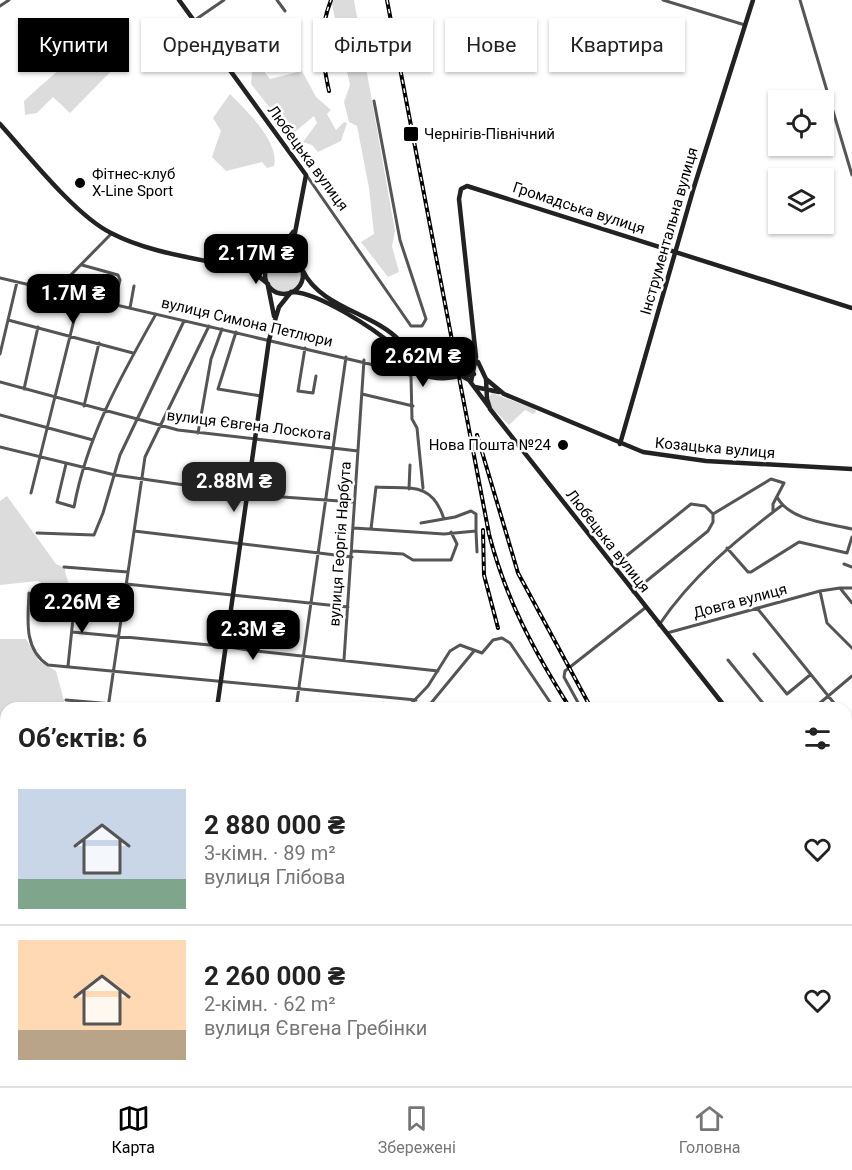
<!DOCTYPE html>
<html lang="uk">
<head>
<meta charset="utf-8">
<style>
  :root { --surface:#fff; --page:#f6f6f6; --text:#222; --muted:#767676; --line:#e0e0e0; --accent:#000 }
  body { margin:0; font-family:Roboto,sans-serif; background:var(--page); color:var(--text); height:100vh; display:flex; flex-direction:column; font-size:22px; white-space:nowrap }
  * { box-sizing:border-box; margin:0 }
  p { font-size:20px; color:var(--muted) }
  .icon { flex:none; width:33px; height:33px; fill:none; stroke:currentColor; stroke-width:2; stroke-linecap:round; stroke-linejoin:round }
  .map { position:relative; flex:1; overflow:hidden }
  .sheet { position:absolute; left:0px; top:702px; width:852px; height:384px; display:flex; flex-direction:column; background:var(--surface); border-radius:18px 18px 0 0; box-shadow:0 2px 4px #0004 }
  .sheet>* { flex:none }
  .hud { position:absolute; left:18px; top:18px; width:816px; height:54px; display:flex; gap:12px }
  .tools { position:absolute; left:768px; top:90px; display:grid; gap:12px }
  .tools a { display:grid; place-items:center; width:66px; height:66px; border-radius:0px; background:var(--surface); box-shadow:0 2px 4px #0004; font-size:30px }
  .price { position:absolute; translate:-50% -51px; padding:0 14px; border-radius:12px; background:var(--accent); color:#fff; font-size:20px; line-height:39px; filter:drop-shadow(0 2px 3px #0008) }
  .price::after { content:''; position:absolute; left:50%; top:36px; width:18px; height:14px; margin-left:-9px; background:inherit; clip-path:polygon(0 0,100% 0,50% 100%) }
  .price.selected { background:#222; color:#fff }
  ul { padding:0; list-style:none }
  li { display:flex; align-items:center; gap:18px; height:150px; padding:0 18px }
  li+li { border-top:2px solid var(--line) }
  li span { display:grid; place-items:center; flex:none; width:168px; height:120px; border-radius:0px; color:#555 }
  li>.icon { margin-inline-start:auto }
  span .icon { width:72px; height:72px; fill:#fffc; stroke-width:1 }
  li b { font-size:26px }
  h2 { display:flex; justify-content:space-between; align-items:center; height:72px; padding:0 18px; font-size:26px }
  .tag { padding:0 21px; border-radius:0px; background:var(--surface); box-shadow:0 2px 4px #0004; font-size:21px; line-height:54px }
  .tag.selected { background:var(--accent); color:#fff }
  .tabs { display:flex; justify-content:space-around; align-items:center; height:84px; border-top:2px solid var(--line); background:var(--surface); font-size:16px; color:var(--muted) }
  .tabs a { display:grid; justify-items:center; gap:3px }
  .tabs .selected { color:var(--accent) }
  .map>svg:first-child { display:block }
</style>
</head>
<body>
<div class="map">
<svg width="852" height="1086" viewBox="0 0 852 1086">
  <rect width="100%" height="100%" fill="#fff"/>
  <!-- green -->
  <path fill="#dcdcdc" d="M331 0H354L395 231 392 246 399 272 388 277 361 242 374 234 369 188 357 126 349 122 344 102 350 85Z
    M110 41 125 57 70 113 53 97 37 113 25 115 24 101C49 79 77 50 110 41Z
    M262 69 270 79 302 71 316 97 331 110 327 114 336 130 344 122 347 123 341 141 318 152 312 145 303 142 317 123 314 116 291 135 251 84 252 72Z
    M230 94C246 110 280 142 274 166L267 168 262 162 226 171 212 157 221 131 213 118Z
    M267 275a17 17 0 1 1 34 0a17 17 0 1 1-34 0Z
    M492 393 535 409 536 412 533 414 525 410 509 425 491 407 489 397Z
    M7 496 56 564 65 568C65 579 72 586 72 597L52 594V589L38 581 0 585V501Z
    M0 639H26L39 661 56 671 66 708H6V780H0Z
    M6 797V970L0 969V798Z
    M331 1080H440L443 1086H330Z"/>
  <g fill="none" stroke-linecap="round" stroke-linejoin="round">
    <!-- street -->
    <path stroke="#555" stroke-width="3" d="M277 0 285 11
      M663 0 745 25
      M800 0 852 175
      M0 6 9 0
      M195 20 224 0
      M307 176 411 326H422L426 319 400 240 374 101
      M82 265 118 275 120 280 114 304
      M0 278 404 372 411 376 412 419 417 428 423 488
      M56 290 111 234
      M130 308 134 286
      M8 320 133 353
      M236 332 218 389 261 396
      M305 348 298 391 313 393 316 376
      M0 354 17 282
      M0 382 178 430 358 451
      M24 389 38 327
      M362 394 413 406
      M84 406 99 343
      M0 415 93 440
      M198 433 211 359 222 329
      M0 447 115 475 254 495 354 502
      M66 464 57 502 74 507C87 436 121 376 156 314
      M409 489 410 465
      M31 493 80 296
      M777 497C790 521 828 523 852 529
      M713 514 771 479 784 483 773 504V511
      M421 523 455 517 471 511 476 514V531
      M354 528 444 534 476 531 477 552
      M371 529 376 487C410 489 432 481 444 519
      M134 531 352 557
      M37 533 94 535 103 513 120 455 184 321
      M727 548 748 572H751L799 542 847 553 852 537
      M352 551 403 554 413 560H451L457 544 451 532
      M844 564 852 567
      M615 565 691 504 705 506 713 514V522L708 531 633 592
      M64 567 128 572
      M126 584 348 607
      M840 588H852
      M820 591 827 623 852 648
      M29 593C28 618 23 649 48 665L416 700
      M757 608 838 708
      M659 625C692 576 735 541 781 506
      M72 632 210 645 222 642 229 647 248 650 438 671
      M667 633 820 591 840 588 852 603
      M754 654 787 694 810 675
      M344 660 364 360
      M728 660 767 708
      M68 666 75 600 123 603
      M66 700 158 708
      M108 708 145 457 209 326
      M296 708 346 357
      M407 708 428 686 450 651 460 645 482 653 493 640 502 638 510 643 554 708
      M427 708 474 651
      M581 708 564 677 565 671 645 608
      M814 708 852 676
      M846 717 852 725
      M846 798 852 793
      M846 863 852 858
      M0 986 6 987
      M0 1015 6 1016
      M444 1080 446 1086
      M475 1080 478 1086
      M500 1080 502 1086
      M542 1080 545 1086
      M661 1080 662 1086
      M728 1080 730 1086
      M812 1080 838 1086
      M581 1083 584 1086
      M256 1086 257 1080
      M293 1086 294 1080
      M700 1086 701 1080"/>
    <!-- secondary -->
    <path stroke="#222" stroke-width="4.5" d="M179 0 306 175 294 238 300 265
      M0 124C27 154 76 216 111 233 153 255 206 259 252 271L268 284
      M275 256 293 232
      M265 275a19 19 0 1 1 38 0a19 19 0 1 1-38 0Z
      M206 258C229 257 249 266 271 260
      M303 271C321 308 374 313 400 341 416 357 422 373 446 376
      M268 286 274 316
      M293 292C319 293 373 328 394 346 405 355 410 369 424 375 441 382 457 376 474 374
      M478 362 486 379 487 399 490 409 726 708
      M462 376 469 380 489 407
      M486 379 504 394 643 452 706 461 852 469
      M471 382 476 357 459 199 461 189 467 186 852 308
      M475 387 499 392
      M620 444 694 187 753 0
      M217 708 269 340 279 307 291 292
      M846 847 852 854
      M846 990 852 991
      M0 1053H6
      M195 1080 224 1086
      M777 1080 779 1086
      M107 1086 109 1080
      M604 1086 617 1080"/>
    <defs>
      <path id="rail" d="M387 0 489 534C506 600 534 651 570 708
        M329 91C322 58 318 33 331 0
        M477 435 518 573 591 708
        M483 530 484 575 498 628
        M0 790H6
        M744 1080 745 1086"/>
    </defs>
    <!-- rail casing -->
    <use href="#rail" stroke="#000" stroke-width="4"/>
    <!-- rail -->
    <use href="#rail" stroke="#fff" stroke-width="1.5" stroke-dasharray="4.5" stroke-linecap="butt"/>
  </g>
  <!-- markers -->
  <g fill="#000" stroke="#fff" stroke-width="2">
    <rect x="403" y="126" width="16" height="16" rx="3"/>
    <circle cx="80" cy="183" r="6"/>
    <circle cx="563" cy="445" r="6"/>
  </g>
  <g text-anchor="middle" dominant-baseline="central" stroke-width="5" stroke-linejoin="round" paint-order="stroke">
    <!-- poi labels -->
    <g font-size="15" fill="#000" stroke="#fff" text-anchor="start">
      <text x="424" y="134">Чернігів-Північний</text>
      <text x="92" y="174">Фітнес-клуб<tspan x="92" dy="17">X-Line Sport</tspan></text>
      <text x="551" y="445" text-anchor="end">Нова Пошта №24</text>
    </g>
    <!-- street labels -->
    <g font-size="15" fill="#000" stroke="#fff">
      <text transform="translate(308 158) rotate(54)">Любецька вулиця</text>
      <text transform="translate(579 208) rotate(18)">Громадська вулиця</text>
      <text transform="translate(669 231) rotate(-74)">Інструментальна вулиця</text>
      <text transform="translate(247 322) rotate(13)">вулиця Симона Петлюри</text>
      <text transform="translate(249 425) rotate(7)">вулиця Євгена Лоскота</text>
      <text transform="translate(715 448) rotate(5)">Козацька вулиця</text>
      <text transform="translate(608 541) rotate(52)">Любецька вулиця</text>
      <text transform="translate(340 544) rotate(-86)">вулиця Георгія Нарбута</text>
      <text transform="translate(740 601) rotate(-15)">Довга вулиця</text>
    </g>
  </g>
</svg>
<div class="tools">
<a><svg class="icon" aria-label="locate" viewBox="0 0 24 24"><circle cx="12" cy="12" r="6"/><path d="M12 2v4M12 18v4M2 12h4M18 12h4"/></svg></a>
<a><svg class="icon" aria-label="layers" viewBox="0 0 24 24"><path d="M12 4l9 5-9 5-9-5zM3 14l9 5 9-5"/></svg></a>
</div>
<b class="price" style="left:256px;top:285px">2.17M ₴</b>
<b class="price" style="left:73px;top:325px">1.7M ₴</b>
<b class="price" style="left:423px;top:388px">2.62M ₴</b>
<b class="price selected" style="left:234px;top:513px">2.88M ₴</b>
<b class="price" style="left:82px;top:634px">2.26M ₴</b>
<b class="price" style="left:253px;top:661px">2.3M ₴</b>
<div class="hud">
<a class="tag selected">Купити</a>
<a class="tag">Орендувати</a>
<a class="tag">Фільтри</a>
<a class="tag">Нове</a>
<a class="tag">Квартира</a>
</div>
<section class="sheet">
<h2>Об’єктів: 6<svg class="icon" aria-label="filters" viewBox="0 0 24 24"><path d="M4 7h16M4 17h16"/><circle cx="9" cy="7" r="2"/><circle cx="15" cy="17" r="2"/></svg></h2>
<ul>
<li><span style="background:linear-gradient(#c9d6e8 75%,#7fa58c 0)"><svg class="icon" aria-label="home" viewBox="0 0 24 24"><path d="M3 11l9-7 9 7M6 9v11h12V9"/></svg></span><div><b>2 880 000 ₴</b><p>3-кімн. · 89 m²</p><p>вулиця Глібова</p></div><svg class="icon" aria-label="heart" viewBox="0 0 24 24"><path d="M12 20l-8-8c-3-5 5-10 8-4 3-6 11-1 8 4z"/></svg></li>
<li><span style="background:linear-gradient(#ffd9b3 75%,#b9a48a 0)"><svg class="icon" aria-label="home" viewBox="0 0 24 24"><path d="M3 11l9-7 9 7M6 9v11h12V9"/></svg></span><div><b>2 260 000 ₴</b><p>2-кімн. · 62 m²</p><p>вулиця Євгена Гребінки</p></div><svg class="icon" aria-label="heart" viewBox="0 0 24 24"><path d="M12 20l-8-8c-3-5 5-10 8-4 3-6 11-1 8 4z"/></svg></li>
</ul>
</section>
</div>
<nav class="tabs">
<a class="selected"><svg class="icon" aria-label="map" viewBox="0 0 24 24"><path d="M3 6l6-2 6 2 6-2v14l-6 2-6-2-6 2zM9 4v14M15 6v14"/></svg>Карта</a>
<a><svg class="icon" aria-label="saved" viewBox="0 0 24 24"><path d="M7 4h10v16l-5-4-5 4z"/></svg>Збережені</a>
<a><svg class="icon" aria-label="home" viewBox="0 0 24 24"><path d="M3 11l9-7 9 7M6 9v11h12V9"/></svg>Головна</a>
</nav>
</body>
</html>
